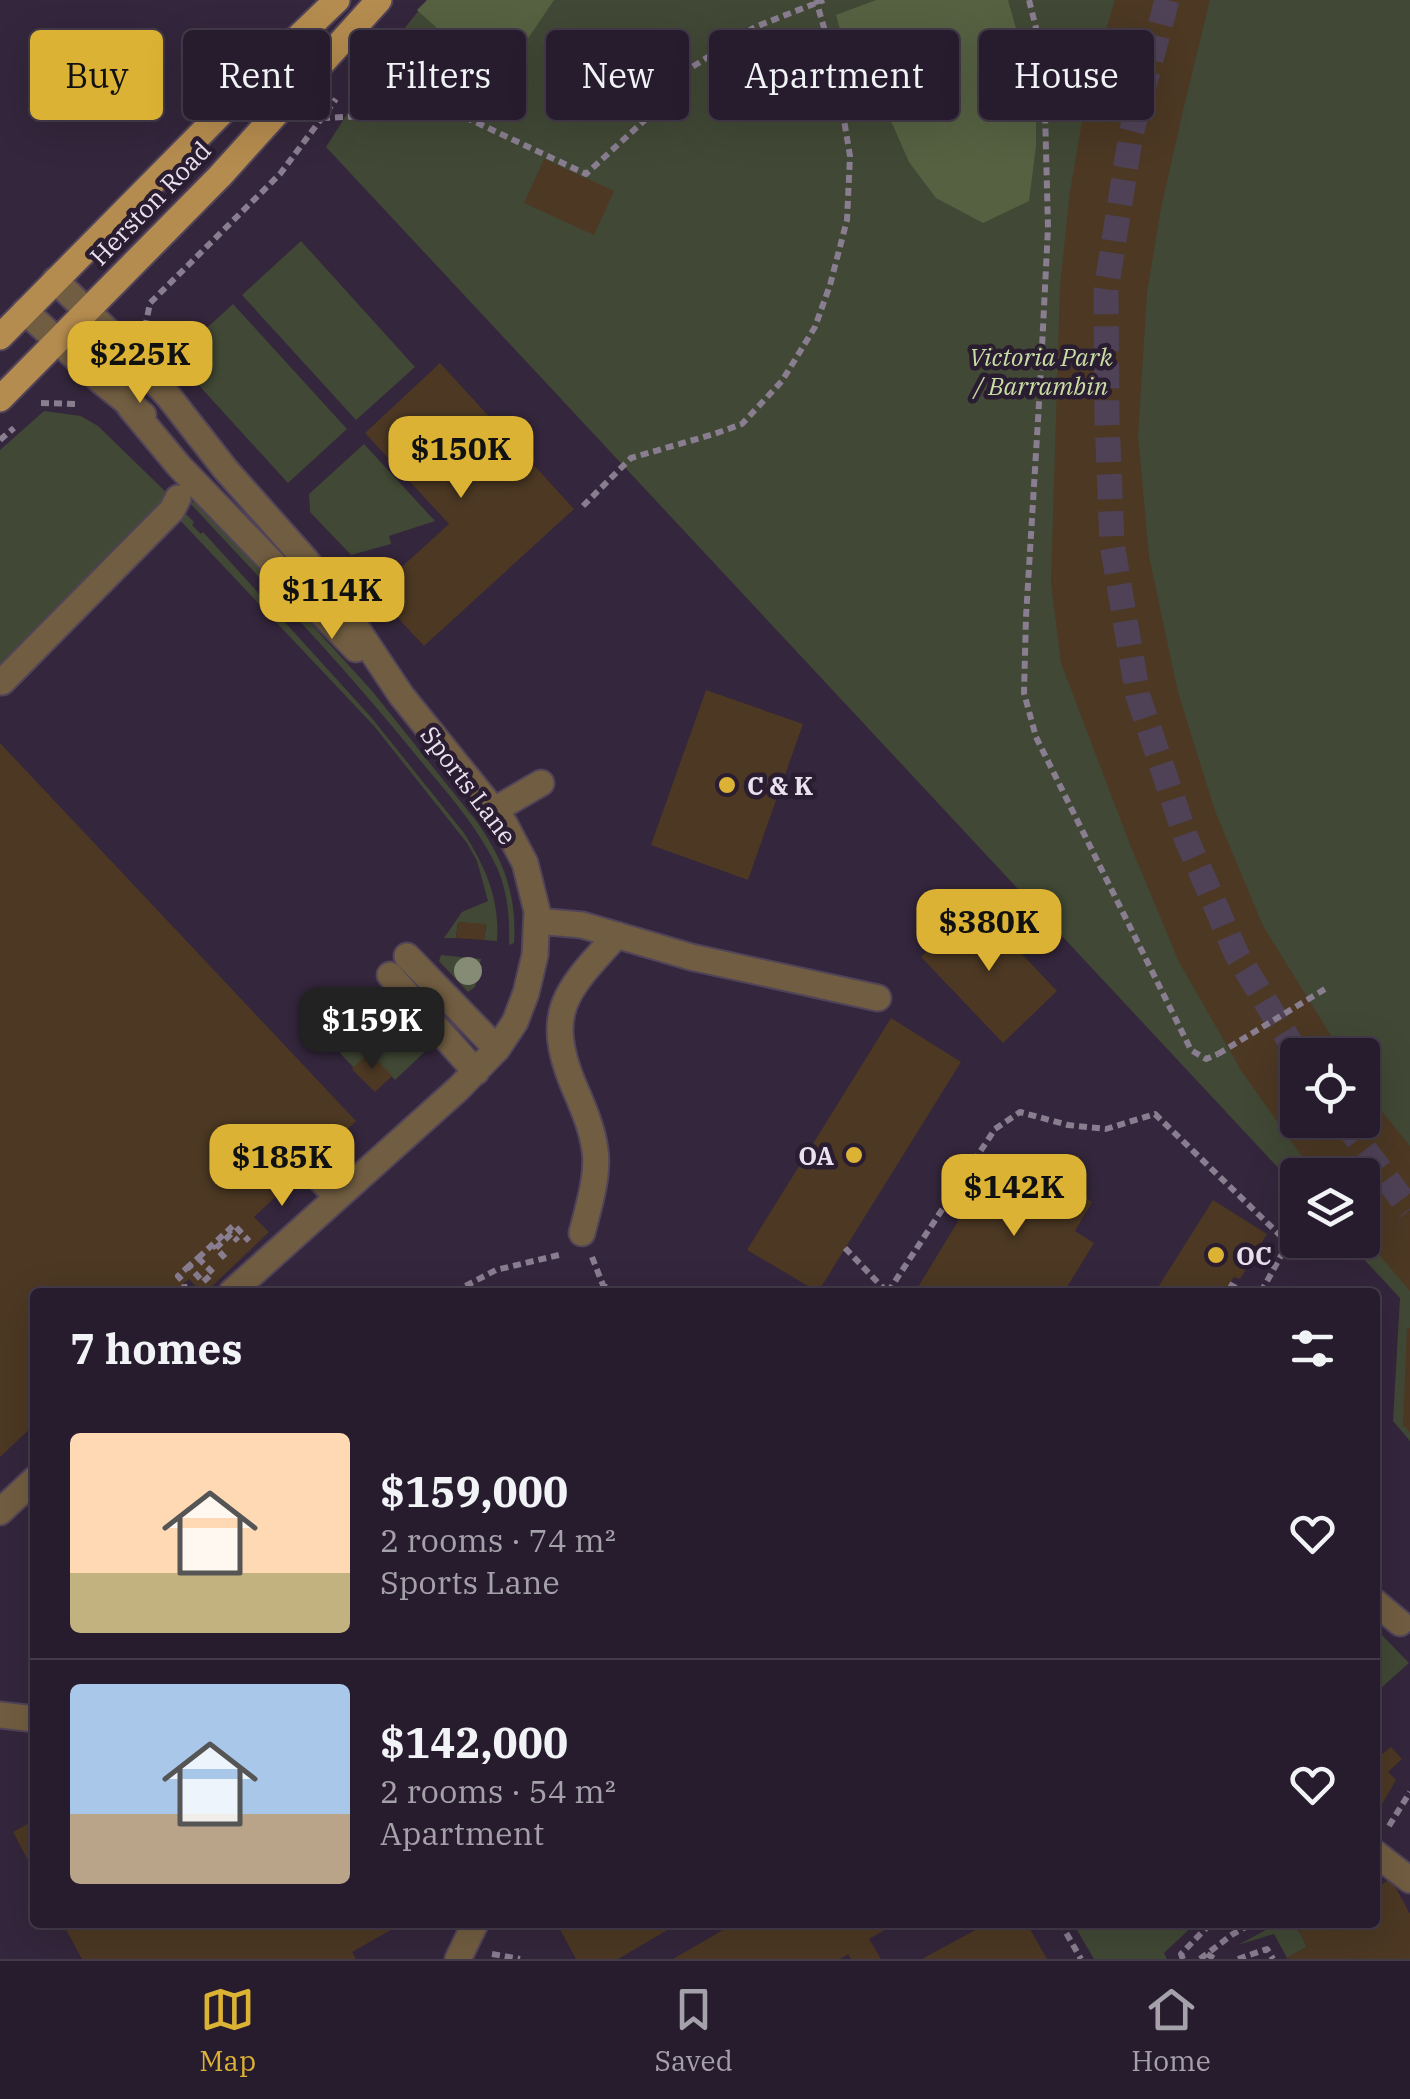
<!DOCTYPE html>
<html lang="en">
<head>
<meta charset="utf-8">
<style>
  :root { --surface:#271c2d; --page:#2f2535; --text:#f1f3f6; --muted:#a4a1aa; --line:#433a49; --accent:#dbb233 }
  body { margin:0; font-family:"IBM Plex Serif",serif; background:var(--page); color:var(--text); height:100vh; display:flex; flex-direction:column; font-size:38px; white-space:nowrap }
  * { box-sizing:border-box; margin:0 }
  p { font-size:32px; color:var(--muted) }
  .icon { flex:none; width:55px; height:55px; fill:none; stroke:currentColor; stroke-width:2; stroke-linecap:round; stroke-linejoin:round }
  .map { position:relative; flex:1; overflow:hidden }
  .panel { position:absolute; left:30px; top:1288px; width:1350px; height:640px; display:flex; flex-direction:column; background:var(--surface); border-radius:10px; box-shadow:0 10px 40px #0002,0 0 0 2px var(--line) }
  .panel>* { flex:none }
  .banner { position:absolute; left:30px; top:30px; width:1350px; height:90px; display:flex; gap:20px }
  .tools { position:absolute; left:1280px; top:1038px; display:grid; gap:20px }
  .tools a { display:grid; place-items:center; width:100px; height:100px; border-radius:10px; background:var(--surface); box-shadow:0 10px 40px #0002,0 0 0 2px var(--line); font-size:50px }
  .price { position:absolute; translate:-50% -85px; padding:0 22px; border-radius:20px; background:var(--accent); color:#111; font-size:32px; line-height:65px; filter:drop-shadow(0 2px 5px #0008) }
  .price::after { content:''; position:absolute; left:50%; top:60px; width:30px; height:22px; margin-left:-15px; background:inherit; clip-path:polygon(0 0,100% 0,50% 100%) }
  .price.active { background:#222; color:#fff }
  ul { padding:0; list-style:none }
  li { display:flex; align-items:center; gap:30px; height:250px; padding:0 40px }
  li+li { border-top:2px solid var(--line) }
  li span { display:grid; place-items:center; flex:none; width:280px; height:200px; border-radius:10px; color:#555 }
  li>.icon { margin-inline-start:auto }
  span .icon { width:120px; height:120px; fill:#fffc; stroke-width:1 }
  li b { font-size:42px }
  h2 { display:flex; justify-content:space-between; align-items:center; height:120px; padding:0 40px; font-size:42px }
  .chip { padding:0 35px; border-radius:10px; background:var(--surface); box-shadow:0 10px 40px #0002,0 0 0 2px var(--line); font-size:35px; line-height:90px }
  .chip.active { background:var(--accent); color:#111 }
  .menu { display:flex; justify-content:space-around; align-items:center; height:140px; border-top:2px solid var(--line); background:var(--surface); font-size:28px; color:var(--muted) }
  .menu a { display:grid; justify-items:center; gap:5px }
  .menu .active { color:var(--accent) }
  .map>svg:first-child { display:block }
</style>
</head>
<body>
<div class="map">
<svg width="1410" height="1959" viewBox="0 0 1410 1959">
  <rect width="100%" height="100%" fill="#34263c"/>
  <!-- green -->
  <path fill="#414835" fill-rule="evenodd" d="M427 0H1410V1441L1393 1421 1400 1298 1346 1240H1362V1175H1298L1297 1188 326 147 389 48ZM1298 1055H1362V1120H1298Z
    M301 241 415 367 356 420 242 295Z
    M233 304 347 429 288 483 174 358Z
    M44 411 81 416 98 426 168 494 164 502 0 665V450Z
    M364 444 435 521 389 536 391 544 351 555 310 512 309 494Z
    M189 502 200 503 259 565 261 573 276 585 372 691 477 822C504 860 517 896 514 943L509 945C510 920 508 894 498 870 479 828 448 794 419 759 347 669 267 586 189 502Z
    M183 511 194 522 192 525 201 534 203 532 371 717 464 833C486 868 500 900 497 941L484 940 486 925 458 922 456 938H444L462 912 488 901 477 861 467 843 374 726 177 517Z
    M441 955 481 959 475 987 468 992 439 961Z
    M387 1009 397 1010 431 1046 395 1080 369 1053 354 1068 340 1053Z
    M1375 1628 1409 1663 1380 1689 1375 1687Z
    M1287 1922 1299 1931 1307 1947 1287 1958 1274 1934 1238 1945 1279 1923Z
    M1073 1923H1196L1164 1953 1167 1959H1094Z"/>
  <!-- forest -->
  <path fill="#566142" d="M427 0H554L504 74 460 49 417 10Z
    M876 0H1008L1036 100V146L1029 201 983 223 936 198 909 162 887 112 885 67 847 55 836 15Z"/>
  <!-- building -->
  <path fill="#4c3823" d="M1115 0H1210L1184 106 1161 208 1147 293 1138 436 1149 556 1178 692 1215 811 1263 926 1343 1055H1298V1120H1362V1087L1410 1146V1291L1362 1235V1175H1315L1242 1072 1179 962 1131 847 1061 663 1051 583 1060 286 1070 192 1087 92Z
    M544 159 614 191 594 235 524 203Z
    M440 363 574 509 424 646 374 592 449 524 365 433Z
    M706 690 803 724 748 880 651 845Z
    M0 743 356 1121 254 1217 269 1232 206 1292H201L189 1279 174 1292H35V1424L0 1457Z
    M975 905 1057 991 1003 1043 921 957Z
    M458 922 486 924 484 940 456 938Z
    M891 1018 961 1062 818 1292 747 1250Z
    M369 1052 392 1076 375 1092 352 1069Z
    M1026 1162 1092 1202 1075 1231 1094 1243 1064 1292H915L986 1175 1010 1188Z
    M1213 1200 1267 1234 1240 1279 1234 1277 1224 1292H1155Z
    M1407 1328H1410V1432L1403 1425Z
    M1391 1747 1402 1759 1388 1772 1396 1780 1382 1804 1375 1797V1779L1383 1771 1375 1763V1760Z
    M35 1820V1873L13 1832Z
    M1391 1879 1410 1914V1959H1285L1307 1947 1299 1931 1315 1922H1375V1888Z
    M62 1922H405L352 1952 356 1959H82Z
    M556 1922H681L618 1959H576Z
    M737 1922H899L869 1939 881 1959H851L848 1954 840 1959H673Z
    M990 1922H1026L1047 1959H922Z"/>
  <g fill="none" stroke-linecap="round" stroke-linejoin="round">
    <!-- minor-tunnel -->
    <path stroke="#4f4257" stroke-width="25" stroke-dasharray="25 12" stroke-linecap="butt" d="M1167 0 1131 134 1106 290 1107 418 1112 544 1138 696 1186 838 1237 955 1298 1055
      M1343 1120 1410 1210"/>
    <defs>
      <path id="minor" d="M55 280 116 339 169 397 226 470 305 559 343 608 401 695 504 823 525 863 537 911 535 955 526 993 515 1022 497 1049 458 1089 232 1292
        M25 311 102 382 143 415
        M130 407 179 466 356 649
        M2 682 172 510 178 498
        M493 811 541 783
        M537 921 582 925 691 957 878 998
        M407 956 497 1049
        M390 975 476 1072
        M308 1166 337 1197
        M582 1233C588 1209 599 1174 595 1150 592 1127 582 1105 573 1084 543 1010 568 989 617 935
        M0 1512 35 1479
        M1375 1602 1400 1623
        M0 1715 35 1719
        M1375 1853 1410 1880
        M458 1959 476 1922"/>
      <path id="major" d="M0 337 263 71 337 0
        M0 399 220 176 379 0"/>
    </defs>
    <!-- minor casing -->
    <use href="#minor" stroke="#514459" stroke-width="29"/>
    <!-- major casing -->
    <use href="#major" stroke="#514459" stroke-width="29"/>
    <!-- path -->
    <path stroke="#897d90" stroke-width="6" stroke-dasharray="8 5" stroke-linecap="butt" d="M1029 0 1040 44 1045 112 1048 228 1040 387 1026 617 1024 693 1036 737 1191 1050 1206 1059 1218 1054
      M322 118 437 113 469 119 586 174 647 118 689 69 755 27 824 0
      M145 328 150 303 280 174 336 99
      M41 403 78 404
      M0 440 14 428
      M583 506 631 458 714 434 742 424 782 381 815 327 830 285 847 220 850 156 835 66 816 0
      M845 1248 887 1292
      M592 1257 603 1285 615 1292
      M198 1258 234 1225 249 1241
      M198 1258 213 1273 203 1282 189 1266Z
      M225 1258 216 1248 231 1234 238 1241
      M1229 1284 1236 1288 1233 1292
      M185 1292 184 1283 178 1276 189 1266
      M454 1292 496 1270 563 1254
      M888 1292 995 1129 1020 1112 1068 1125 1106 1129 1155 1114 1288 1243 1261 1292
      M1375 1782 1378 1794 1375 1797
      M1389 1826 1410 1792
      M1060 1922 1081 1959
      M1302 1922 1307 1926
      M492 1954 520 1959
      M1207 1954 1215 1959
      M1183 1959 1181 1954 1212 1922
      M1200 1959 1233 1934 1255 1922
      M1238 1959 1267 1949 1273 1959"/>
    <!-- minor -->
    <use href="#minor" stroke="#715d41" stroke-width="25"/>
    <!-- major -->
    <use href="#major" stroke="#b58c4f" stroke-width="25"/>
    <!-- path-bridge -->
    <path stroke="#897d90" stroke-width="6" stroke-dasharray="8 5" stroke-linecap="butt" d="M1218 1054 1325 989"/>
  </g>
  <!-- trees -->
  <circle fill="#858b75" cx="468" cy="971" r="14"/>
  <!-- markers -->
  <g fill="#dbb233" stroke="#2a1c31" stroke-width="4">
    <circle cx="727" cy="785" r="10"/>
    <circle cx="854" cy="1155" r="10"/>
    <circle cx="1216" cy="1255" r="10"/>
  </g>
  <g text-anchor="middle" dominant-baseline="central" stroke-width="9" stroke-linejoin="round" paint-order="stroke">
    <!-- street labels -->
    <g font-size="25" fill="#eae1ef" stroke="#2a1c31">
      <text transform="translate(150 203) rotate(-46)">Herston Road</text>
      <text transform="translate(469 785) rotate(53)">Sports Lane</text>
    </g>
    <!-- park labels -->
    <g font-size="25" font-style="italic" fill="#c8dda3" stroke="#2a1c31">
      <text x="1041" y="356">Victoria Park<tspan x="1041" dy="29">/ Barrambin</tspan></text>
    </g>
    <!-- poi labels -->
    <g font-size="25" font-weight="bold" fill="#eae1ef" stroke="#2a1c31" text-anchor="start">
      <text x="747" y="785">C &amp; K</text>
      <text x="834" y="1155" text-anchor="end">OA</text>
      <text x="1236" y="1255">OC</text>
    </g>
  </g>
</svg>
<div class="tools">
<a><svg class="icon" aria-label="locate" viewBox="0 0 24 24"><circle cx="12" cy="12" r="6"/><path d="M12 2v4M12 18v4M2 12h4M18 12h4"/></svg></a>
<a><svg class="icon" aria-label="layers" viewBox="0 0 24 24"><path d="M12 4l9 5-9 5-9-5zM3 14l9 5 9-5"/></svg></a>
</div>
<b class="price" style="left:140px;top:406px">$225K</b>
<b class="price" style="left:461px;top:501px">$150K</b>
<b class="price" style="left:332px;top:642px">$114K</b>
<b class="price" style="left:989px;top:974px">$380K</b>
<b class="price active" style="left:372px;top:1072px">$159K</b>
<b class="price" style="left:282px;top:1209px">$185K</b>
<b class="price" style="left:1014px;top:1239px">$142K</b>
<div class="banner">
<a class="chip active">Buy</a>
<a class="chip">Rent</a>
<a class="chip">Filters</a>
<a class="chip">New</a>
<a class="chip">Apartment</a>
<a class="chip">House</a>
</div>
<section class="panel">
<h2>7 homes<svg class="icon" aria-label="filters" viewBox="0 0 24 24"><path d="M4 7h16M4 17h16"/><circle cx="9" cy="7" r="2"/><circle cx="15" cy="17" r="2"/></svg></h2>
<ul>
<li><span style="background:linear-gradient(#ffd9b3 70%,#c2b280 0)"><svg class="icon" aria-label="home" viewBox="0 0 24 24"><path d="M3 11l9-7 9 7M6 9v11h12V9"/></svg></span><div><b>$159,000</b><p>2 rooms · 74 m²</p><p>Sports Lane</p></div><svg class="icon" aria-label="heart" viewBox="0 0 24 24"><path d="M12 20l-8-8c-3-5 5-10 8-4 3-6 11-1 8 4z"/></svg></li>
<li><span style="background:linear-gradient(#a9c7e8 65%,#b9a48a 0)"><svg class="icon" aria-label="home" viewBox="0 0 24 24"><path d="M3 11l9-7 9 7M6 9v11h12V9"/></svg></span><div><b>$142,000</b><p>2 rooms · 54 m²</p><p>Apartment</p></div><svg class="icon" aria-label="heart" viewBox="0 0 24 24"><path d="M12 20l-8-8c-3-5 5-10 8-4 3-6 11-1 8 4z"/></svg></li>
</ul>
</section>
</div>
<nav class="menu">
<a class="active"><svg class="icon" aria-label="map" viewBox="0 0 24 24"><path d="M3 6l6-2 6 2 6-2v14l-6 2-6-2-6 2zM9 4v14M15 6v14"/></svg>Map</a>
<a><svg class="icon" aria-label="saved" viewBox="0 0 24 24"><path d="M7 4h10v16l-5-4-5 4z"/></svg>Saved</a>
<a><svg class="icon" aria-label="home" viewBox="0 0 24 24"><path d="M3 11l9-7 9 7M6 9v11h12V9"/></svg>Home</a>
</nav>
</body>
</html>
